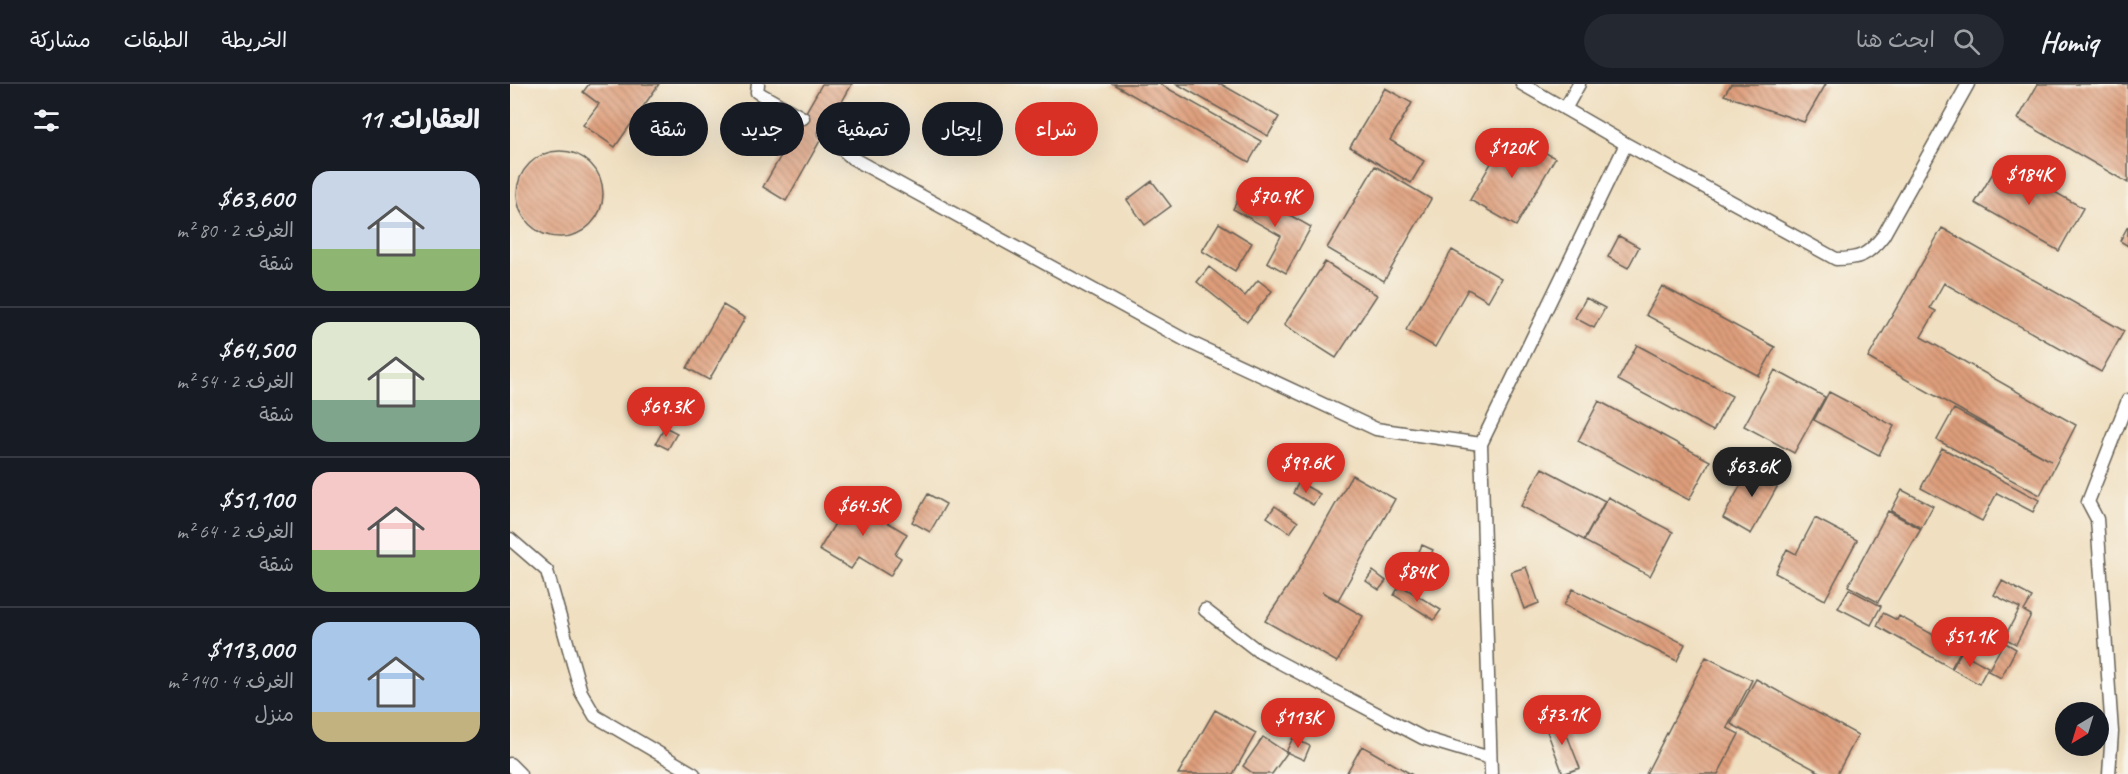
<!DOCTYPE html>
<html lang="ar">
<head>
<meta charset="utf-8">
<style>
  :root { --surface:#171b24; --page:#242831; --text:#f1f3f6; --muted:#9ea1a6; --line:#363941; --accent:#d93025 }
  body { margin:0; font-family:Caveat,"Playpen Sans Arabic",sans-serif; background:var(--page); color:var(--text); direction:rtl; height:100vh; display:flex; flex-direction:column; font-size:22px; white-space:nowrap }
  * { box-sizing:border-box; margin:0 }
  p { font-size:20px; color:var(--muted) }
  .icon { flex:none; width:33px; height:33px; fill:none; stroke:currentColor; stroke-width:2; stroke-linecap:round; stroke-linejoin:round }
  .map { position:relative; flex:1; overflow:hidden; direction:ltr }
  .details { display:flex; flex-direction:column; background:var(--surface); width:510px }
  .details>* { flex:none }
  .banner { position:absolute; left:18px; top:18px; width:570px; height:54px; direction:rtl; display:flex; gap:12px }
  .needle { width:39px; rotate:218deg }
  .controls { position:absolute; left:1545px; top:618px; display:grid; gap:12px }
  .controls a { display:grid; place-items:center; width:54px; height:54px; border-radius:50%; background:var(--surface); box-shadow:0 6px 24px #0002; font-size:30px }
  .price { position:absolute; translate:-50% -51px; padding:0 14px; border-radius:21px; background:var(--accent); color:#fff; font-size:20px; line-height:39px; filter:drop-shadow(0 2px 3px #0008) }
  .price::after { content:''; position:absolute; left:50%; top:36px; width:18px; height:14px; margin-left:-9px; background:inherit; clip-path:polygon(0 0,100% 0,50% 100%) }
  .price.current { background:#222; color:#fff }
  ul { padding:0; list-style:none }
  li { display:flex; align-items:center; gap:18px; height:150px; padding:0 30px }
  li+li { border-top:2px solid var(--line) }
  li span { display:grid; place-items:center; flex:none; width:168px; height:120px; border-radius:18px; color:#555 }
  li>.icon { margin-inline-start:auto }
  span .icon { width:72px; height:72px; fill:#fffc; stroke-width:1 }
  li b { font-size:26px }
  h2 { display:flex; justify-content:space-between; align-items:center; height:72px; padding:0 30px; font-size:26px }
  .pill { padding:0 21px; border-radius:27px; background:var(--surface); box-shadow:0 6px 24px #0002; font-size:21px; line-height:54px }
  .pill.current { background:var(--accent); color:#fff }
  header { display:flex; align-items:center; gap:36px; box-sizing:border-box; height:84px; padding:0 30px; background:var(--surface); border-bottom:2px solid var(--line) }
  header strong { font-size:28px }
  nav { display:flex; gap:33px; margin-inline-start:auto; font-size:21px }
  .search { width:420px; height:54px; background:var(--page); display:flex; align-items:center; gap:15px; box-sizing:border-box; padding:0 21px; border-radius:33px; color:var(--muted); font-size:22px }
  main { display:flex; flex:1; min-height:0 }
  .map>svg:first-child { display:block }
</style>
</head>
<body>
<header>
<strong>Homiq</strong>
<div class="search"><svg class="icon" aria-label="search" viewBox="0 0 24 24"><circle cx="10" cy="10" r="6"/><path d="M15 15l6 6"/></svg>ابحث هنا</div>
<nav><a>الخريطة</a><a>الطبقات</a><a>مشاركة</a></nav>
</header>
<main>
<div class="map">
<svg width="1618" height="690" viewBox="0 0 1618 690">
  <defs>
    <pattern id="building-back-hatch" width="6" height="6" patternUnits="userSpaceOnUse" patternTransform="scale(1.5)"><rect width="6" height="6" fill="#de9e7b"/><path d="M-1 5l2 2M0 0l6 6M5-1l2 2" fill="none" stroke="#b38064"/></pattern>
  </defs>
  <rect width="100%" height="100%" fill="#f7f3e8"/>
  <filter id="ink" filterUnits="userSpaceOnUse"><feTurbulence type="fractalNoise" baseFrequency=".0167" numOctaves="2"/><feDisplacementMap in="SourceGraphic" scale="12" xChannelSelector="R" yChannelSelector="G"/><feConvolveMatrix kernelMatrix="1 2 1 2 8 2 1 2 1" color-interpolation-filters="sRGB"/></filter>
  <filter id="wash" filterUnits="userSpaceOnUse"><feTurbulence type="fractalNoise" baseFrequency=".008" numOctaves="4" result="noise"/><feDisplacementMap in="SourceGraphic" scale="24" xChannelSelector="R" yChannelSelector="G"/><feGaussianBlur stdDeviation="1.35" result="paint"/><feColorMatrix in="noise" values="0 0 0 0 0 0 0 0 0 0 0 0 0 0 0 0 0 1.4 0 .05"/><feComposite in="paint" operator="in"/></filter>
  <g filter="url(#wash)">
    <rect width="100%" height="100%" fill="#f0dfc0"/>
    <g id="blocks">
      <!-- building -->
      <path fill="url(#building-back-hatch)" d="M79 0H149L105 63 73 41 89 20 73 8Z
        M312 0H342L276 117 253 103Z
        M603 0H650L751 57 739 78Z
        M667 0H711L769 33 758 52Z
        M1221 0H1316L1294 38 1214 11Z
        M1528 0H1618V99L1508 35Z
        M875 4 902 19 880 56 914 77 901 99 840 63Z
        M999 48 1045 74 1006 142 960 116Z
        M7 110a43 43 0 1 1 86 0a43 43 0 1 1-86 0Z
        M1490 77 1573 124 1549 167 1465 119Z
        M865 82 921 115 874 197 817 164Z
        M642 97 661 122 635 141 617 116Z
        M734 105 801 143 776 189 757 178 771 152 723 125Z
        M709 139 742 159 725 187 692 167Z
        M1618 142V162L1610 157Z
        M1432 144 1614 247 1591 288 1434 199 1420 224 1426 227 1411 253 1566 341 1530 411 1427 356 1444 325 1541 377 1358 274Z
        M1109 152 1129 163 1118 184 1098 173Z
        M942 166 991 194 978 217 958 205 925 263 896 246Z
        M815 178 867 211 826 274 774 241Z
        M699 183 735 212 748 196 762 207 737 238 687 198Z
        M1152 202 1265 263 1249 292 1136 231Z
        M1076 214 1095 224 1084 244 1065 234Z
        M213 221 235 234 199 296 177 284Z
        M1127 261 1222 312 1203 347 1108 296Z
        M1265 286 1315 313 1284 369 1234 342Z
        M1319 308 1384 342 1369 371 1304 336Z
        M1089 317 1200 377 1179 416 1068 357Z
        M155 343 167 349 158 365 146 359Z
        M1432 364 1529 416 1523 428 1487 409 1472 437 1411 404Z
        M1243 378 1272 394 1241 450 1213 434Z
        M1032 384 1095 417 1074 456 1011 422Z
        M842 391 885 415 828 516 812 508 853 532 827 578 755 537 785 492Z
        M789 398 810 410 803 421 783 409Z
        M1392 406 1423 422 1411 444 1381 427Z
        M341 407 365 423 362 429 397 450 385 470 391 474 380 492 349 473 341 485 309 466 329 433 326 431Z
        M418 410 436 420 420 448 402 438Z
        M1098 413 1163 448 1140 492 1074 457Z
        M765 422 788 438 780 449 757 433Z
        M1378 427 1411 445 1368 518 1338 502Z
        M1305 434 1347 456 1315 516 1265 489 1277 465 1286 470Z
        M912 461 923 466 906 505 894 500Z
        M1016 483 1029 519 1014 525 1001 488Z
        M863 487 876 497 869 506 856 497Z
        M1492 497 1522 513 1514 527 1521 531 1506 560 1494 554 1510 524 1484 511Z
        M890 501 931 526 924 536 884 511Z
        M1063 505 1175 560 1167 577 1054 521Z
        M1339 505 1371 522 1361 541 1328 524Z
        M1373 529 1387 536 1389 532 1451 566 1441 584 1367 542Z
        M1494 558 1506 565 1491 594 1478 587Z
        M1451 568 1478 583 1469 600 1442 585Z
        M1196 573 1242 596 1217 644 1229 650 1208 690H1136Z
        M1246 595 1348 651 1327 690H1313L1221 640Z
        M705 626 746 649 723 690H668Z
        M1050 633 1070 684 1053 690 1034 639Z
        M753 653 777 669 762 690H744L733 682Z
        M783 654 800 662 794 676 776 668Z
        M852 662 901 690H836Z"/>
    </g>
  </g>
  <g filter="url(#ink)">
    <use href="#blocks" fill-opacity="0" stroke="#666055" stroke-width="1.5"/>
    <g fill="none" stroke-linecap="round" stroke-linejoin="round">
      <defs>
        <path id="service" d="M248 0 247 8 293 34
          M1012 0 1116 60 1326 175C1350 175 1358 171 1373 152L1458 0
          M1055 25 1069 0
          M314 49 342 74 677 257 866 345 971 360
          M0 455 37 487 71 608 85 632 184 690
          M695 526 748 567 913 654 980 674
          M0 680 10 690
          M981 690 971 360 1116 60
          M1599 690 1602 648 1587 435 1578 418 1618 316"/>
      </defs>
      <!-- service casing -->
      <use href="#service" stroke="#666055" stroke-width="15"/>
      <!-- service -->
      <use href="#service" stroke="#fff" stroke-width="12"/>
    </g>
  </g>
</svg>
<div class="controls">
<a><svg class="needle" viewBox="-14 -14 28 28"><path d="M0-13l5 13h-10z" fill="#e53935"/><path d="M0 13l5-13h-10z" fill="#9ea1a6"/></svg></a>
</div>
<b class="price" style="left:1002px;top:95px">$120K</b>
<b class="price" style="left:1519px;top:122px">$184K</b>
<b class="price" style="left:765px;top:144px">$70.9K</b>
<b class="price" style="left:156px;top:354px">$69.3K</b>
<b class="price" style="left:796px;top:410px">$99.6K</b>
<b class="price current" style="left:1242px;top:414px">$63.6K</b>
<b class="price" style="left:353px;top:453px">$64.5K</b>
<b class="price" style="left:907px;top:519px">$84K</b>
<b class="price" style="left:1460px;top:584px">$51.1K</b>
<b class="price" style="left:1052px;top:662px">$73.1K</b>
<b class="price" style="left:788px;top:665px">$113K</b>
<div class="banner">
<a class="pill current">شراء</a>
<a class="pill">إيجار</a>
<a class="pill">تصفية</a>
<a class="pill">جديد</a>
<a class="pill">شقة</a>
</div>
</div>
<section class="details">
<h2>العقارات: 11<svg class="icon" aria-label="filters" viewBox="0 0 24 24"><path d="M4 7h16M4 17h16"/><circle cx="9" cy="7" r="2"/><circle cx="15" cy="17" r="2"/></svg></h2>
<ul>
<li><span style="background:linear-gradient(#c9d6e8 65%,#8fb573 0)"><svg class="icon" aria-label="home" viewBox="0 0 24 24"><path d="M3 11l9-7 9 7M6 9v11h12V9"/></svg></span><div><b>$63,600</b><p>الغرف: 2 · 80 m²</p><p>شقة</p></div></li>
<li><span style="background:linear-gradient(#dfe7d0 65%,#7fa58c 0)"><svg class="icon" aria-label="home" viewBox="0 0 24 24"><path d="M3 11l9-7 9 7M6 9v11h12V9"/></svg></span><div><b>$64,500</b><p>الغرف: 2 · 54 m²</p><p>شقة</p></div></li>
<li><span style="background:linear-gradient(#f6c9c9 65%,#8fb573 0)"><svg class="icon" aria-label="home" viewBox="0 0 24 24"><path d="M3 11l9-7 9 7M6 9v11h12V9"/></svg></span><div><b>$51,100</b><p>الغرف: 2 · 64 m²</p><p>شقة</p></div></li>
<li><span style="background:linear-gradient(#a9c7e8 75%,#c2b280 0)"><svg class="icon" aria-label="home" viewBox="0 0 24 24"><path d="M3 11l9-7 9 7M6 9v11h12V9"/></svg></span><div><b>$113,000</b><p>الغرف: 4 · 140 m²</p><p>منزل</p></div></li>
</ul>
</section>
</main>
</body>
</html>
